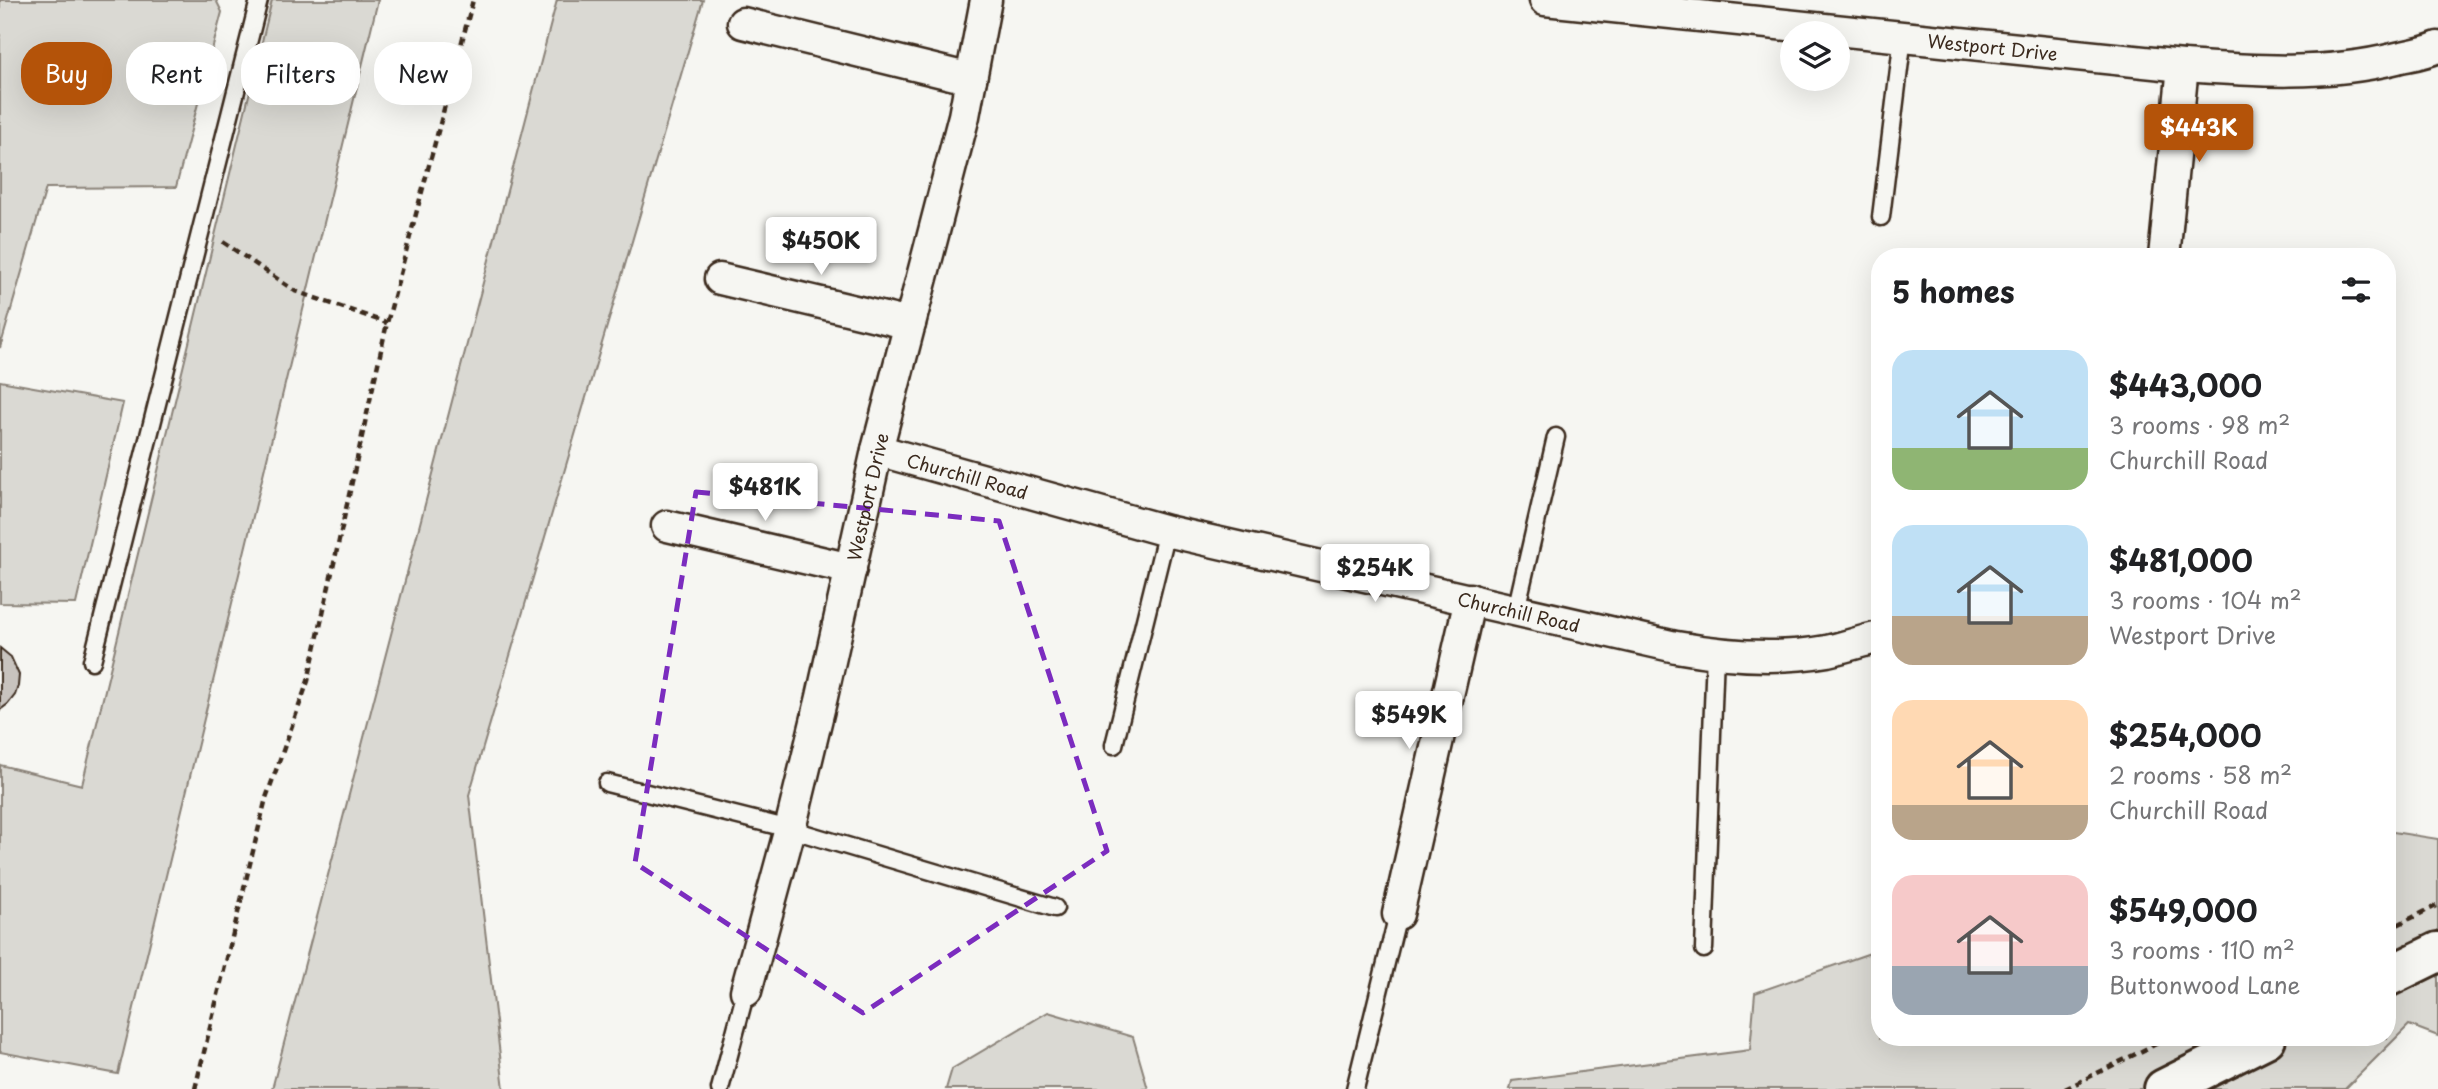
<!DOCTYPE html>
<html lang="en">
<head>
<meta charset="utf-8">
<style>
  :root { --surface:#fff; --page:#f6f6f6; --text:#202124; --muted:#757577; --accent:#b45309 }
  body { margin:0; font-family:"Playpen Sans",sans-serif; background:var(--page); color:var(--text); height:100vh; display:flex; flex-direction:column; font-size:26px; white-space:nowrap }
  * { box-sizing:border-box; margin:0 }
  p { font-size:23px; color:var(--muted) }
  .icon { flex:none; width:38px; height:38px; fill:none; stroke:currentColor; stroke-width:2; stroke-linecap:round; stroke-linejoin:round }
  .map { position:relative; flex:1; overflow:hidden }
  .panel { position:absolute; left:1871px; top:248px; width:525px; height:798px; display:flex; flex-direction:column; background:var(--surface); border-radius:28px; box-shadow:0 7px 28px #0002 }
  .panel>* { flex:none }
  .top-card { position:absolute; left:21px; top:42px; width:665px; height:63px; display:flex; gap:14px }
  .tools { position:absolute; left:1780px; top:21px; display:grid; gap:14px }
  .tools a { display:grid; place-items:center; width:70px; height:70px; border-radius:50%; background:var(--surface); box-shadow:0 7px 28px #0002; font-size:35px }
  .price { position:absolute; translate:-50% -60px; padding:0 16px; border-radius:7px; background:#fff; color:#222; font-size:23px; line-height:46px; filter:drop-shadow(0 2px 4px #0008) }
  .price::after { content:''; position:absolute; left:50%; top:42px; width:21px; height:16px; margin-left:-10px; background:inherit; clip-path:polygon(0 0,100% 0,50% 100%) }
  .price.selected { background:var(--accent); color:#fff }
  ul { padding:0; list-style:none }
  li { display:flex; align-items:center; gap:21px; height:175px; padding:0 21px }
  li span { display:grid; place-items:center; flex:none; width:196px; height:140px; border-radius:21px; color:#555 }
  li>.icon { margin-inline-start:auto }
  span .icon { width:84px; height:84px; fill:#fffc; stroke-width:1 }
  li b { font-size:30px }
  h2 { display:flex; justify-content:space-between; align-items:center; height:84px; padding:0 21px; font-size:30px }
  .tag { padding:0 24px; border-radius:28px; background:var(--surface); box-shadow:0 7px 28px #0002; font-size:24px; line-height:63px }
  .tag.selected { background:var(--accent); color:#fff }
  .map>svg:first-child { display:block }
</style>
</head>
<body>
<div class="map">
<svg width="2438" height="1089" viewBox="0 0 2438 1089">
  <rect width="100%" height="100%" fill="#f6f6f2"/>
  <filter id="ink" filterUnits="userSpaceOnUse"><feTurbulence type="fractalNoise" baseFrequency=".0143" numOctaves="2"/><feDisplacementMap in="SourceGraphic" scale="14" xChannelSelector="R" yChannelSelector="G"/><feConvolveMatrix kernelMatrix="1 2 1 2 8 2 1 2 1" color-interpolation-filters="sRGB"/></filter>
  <g filter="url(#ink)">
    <!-- green -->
    <path fill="#dad9d3" stroke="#8a8278" stroke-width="2" d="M0 0H216L222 12 176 187 46 188 0 348Z
      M272 0H378L118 1074 0 1052V765L82 785Z
      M557 0H703L469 795 504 1089H272Z
      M0 381 123 403 76 604 0 603Z
      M2387 831 2438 839V1036L2409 1025 2345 1089H1510L1512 1081 1750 1050 1755 993 1879 950 1880 1038H2387Z
      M1048 1012 1133 1037 1148 1089H946L952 1069Z"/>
    <!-- building -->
    <path fill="#c8c3be" stroke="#3b2a1e" stroke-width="2" d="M0 648 11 657 19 675 18 686 15 695 8 704 0 710Z"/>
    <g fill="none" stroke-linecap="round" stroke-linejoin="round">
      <defs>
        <path id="lane" d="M1881 217 1903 36
          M1516 610 1556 437
          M92 661 259 0
          M1114 745 1167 531
          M607 783 790 829 1055 908
          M1704 949 1715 653
          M720 1089 746 991
          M1355 1089 1398 914"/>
        <g id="street">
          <path id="s1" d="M1545 0 2183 66C2254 71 2326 76 2397 58 2410 55 2425 53 2438 47"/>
          <path d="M743 23 971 79"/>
          <path d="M2164 257 2183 66"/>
          <path d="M720 279 910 324"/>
          <path id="s2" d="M877 450 1167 531 1676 647C1726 656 1777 660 1827 651 1845 647 1862 641 1880 637"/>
          <path d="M667 526 851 569"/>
          <path d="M1398 914 1470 599"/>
          <path id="s3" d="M746 991 790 829 822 697 877 450 964 116 986 0"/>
        </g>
        <path id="secondary" d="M2387 977 2438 952
          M2164 1089 2266 1038"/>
      </defs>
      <!-- lane casing -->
      <use href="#lane" stroke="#3b2a1e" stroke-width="21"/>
      <!-- street casing -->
      <use href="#street" stroke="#3b2a1e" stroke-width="35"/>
      <!-- secondary casing -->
      <use href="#secondary" stroke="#3b2a1e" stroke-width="44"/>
      <!-- path -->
      <path stroke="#3b2a1e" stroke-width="4.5" stroke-dasharray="7 5" stroke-linecap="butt" d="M223 242 295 291 387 323
        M2387 930 2438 905
        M195 1089 266 798 308 681 387 323 473 0
        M2065 1089 2168 1038"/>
      <!-- lane -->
      <use href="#lane" stroke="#f6f6f2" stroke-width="16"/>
      <!-- street -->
      <use href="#street" stroke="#f6f6f2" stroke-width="30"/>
      <!-- secondary -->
      <use href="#secondary" stroke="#f6f6f2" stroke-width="38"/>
    </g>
  </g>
  <!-- marked area -->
  <path fill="none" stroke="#7b2cbf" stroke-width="5" stroke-dasharray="14 9" stroke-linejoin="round" d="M696 492 999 521 1107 851 863 1013 635 863Z"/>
  <g text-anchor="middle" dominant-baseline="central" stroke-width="6" stroke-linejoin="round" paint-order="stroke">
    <!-- street labels -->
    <g font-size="18" fill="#3b2a1e" stroke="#f6f6f2">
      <text stroke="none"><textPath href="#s1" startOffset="450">Westport Drive</textPath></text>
      <text stroke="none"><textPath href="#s2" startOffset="94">Churchill Road</textPath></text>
      <text stroke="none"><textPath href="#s3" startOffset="509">Westport Drive</textPath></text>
      <text stroke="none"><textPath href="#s2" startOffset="662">Churchill Road</textPath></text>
    </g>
  </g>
</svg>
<div class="tools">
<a><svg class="icon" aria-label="layers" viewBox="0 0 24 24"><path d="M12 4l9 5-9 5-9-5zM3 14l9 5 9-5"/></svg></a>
</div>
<b class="price selected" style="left:2199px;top:164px">$443K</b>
<b class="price" style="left:821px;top:277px">$450K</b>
<b class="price" style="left:765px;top:523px">$481K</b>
<b class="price" style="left:1375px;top:604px">$254K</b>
<b class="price" style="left:1409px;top:751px">$549K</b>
<div class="top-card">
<a class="tag selected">Buy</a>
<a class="tag">Rent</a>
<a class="tag">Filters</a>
<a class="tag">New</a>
</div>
<section class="panel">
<h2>5 homes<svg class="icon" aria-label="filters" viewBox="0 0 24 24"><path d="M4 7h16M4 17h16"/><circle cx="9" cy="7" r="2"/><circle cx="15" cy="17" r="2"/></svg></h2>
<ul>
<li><span style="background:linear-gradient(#bfe0f5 70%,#8fb573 0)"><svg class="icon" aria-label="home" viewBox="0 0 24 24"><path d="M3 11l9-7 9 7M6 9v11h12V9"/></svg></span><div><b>$443,000</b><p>3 rooms · 98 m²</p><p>Churchill Road</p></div></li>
<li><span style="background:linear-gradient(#bfe0f5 65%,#b9a48a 0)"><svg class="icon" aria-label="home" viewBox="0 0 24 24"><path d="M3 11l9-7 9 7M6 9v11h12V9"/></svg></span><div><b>$481,000</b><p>3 rooms · 104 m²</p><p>Westport Drive</p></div></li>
<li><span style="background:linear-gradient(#ffd9b3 75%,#b9a48a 0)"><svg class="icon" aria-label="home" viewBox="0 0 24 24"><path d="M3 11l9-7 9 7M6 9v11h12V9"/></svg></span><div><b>$254,000</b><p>2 rooms · 58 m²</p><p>Churchill Road</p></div></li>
<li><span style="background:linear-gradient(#f6c9c9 65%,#9aa5b1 0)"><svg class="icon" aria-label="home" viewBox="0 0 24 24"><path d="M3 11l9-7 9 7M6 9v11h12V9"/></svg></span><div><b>$549,000</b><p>3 rooms · 110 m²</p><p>Buttonwood Lane</p></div></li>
</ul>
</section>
</div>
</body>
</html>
